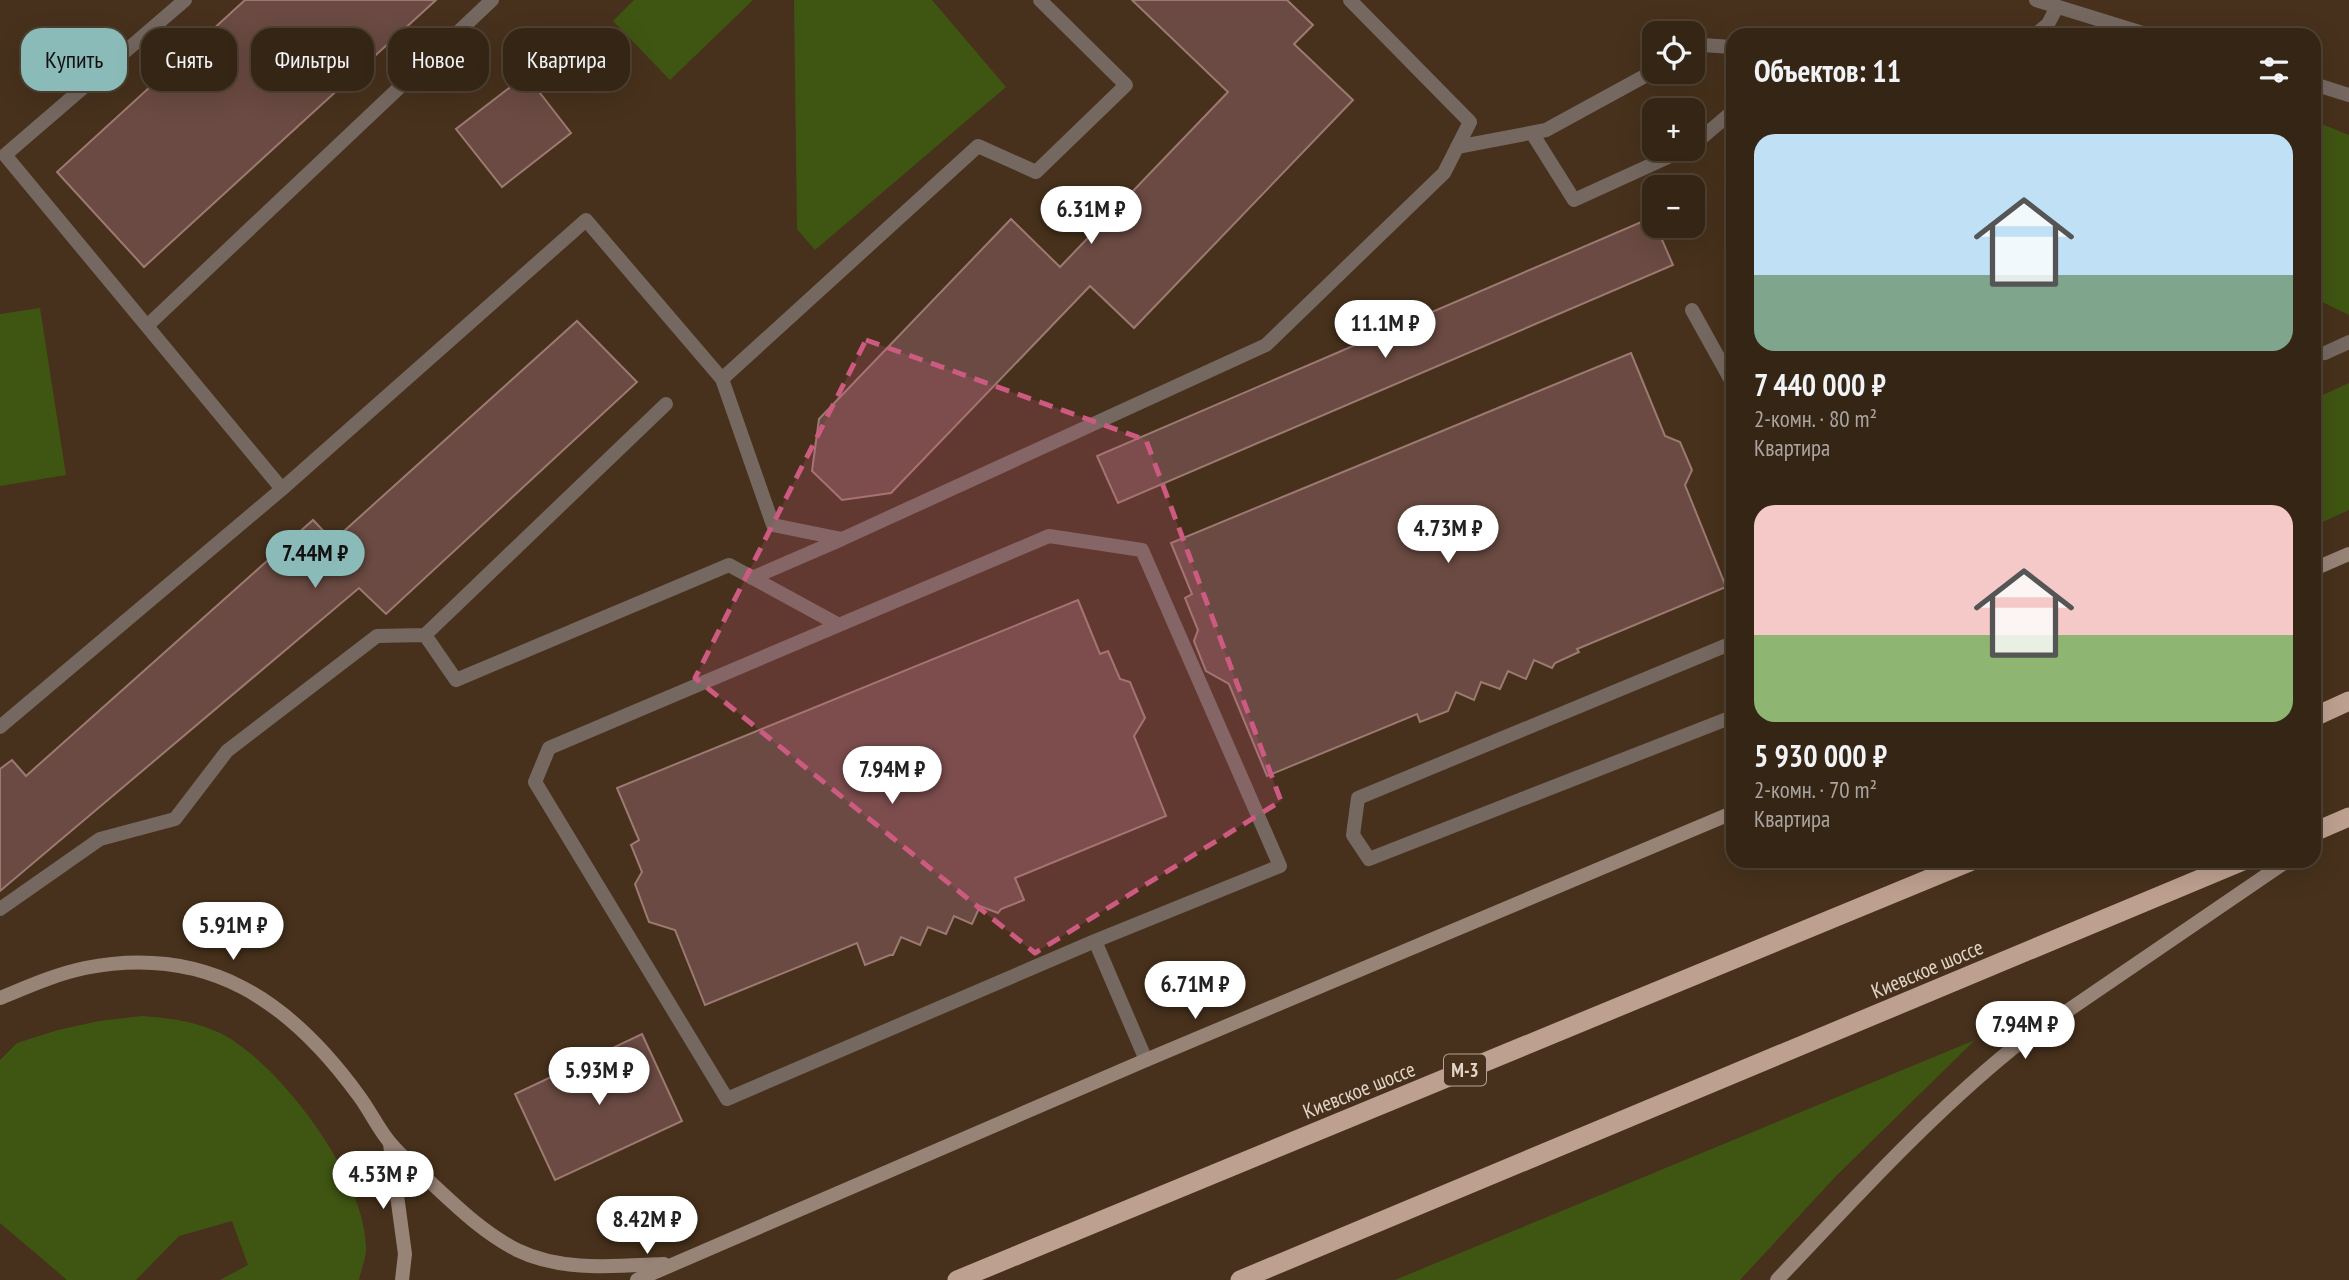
<!DOCTYPE html>
<html lang="ru">
<head>
<meta charset="utf-8">
<style>
  :root { --surface:#352515; --page:#403122; --text:#f1f3f6; --muted:#aaa5a0; --line:#4f4234; --accent:#8bbbb9 }
  body { margin:0; font-family:"PT Sans Narrow",sans-serif; background:var(--page); color:var(--text); height:100vh; display:flex; flex-direction:column; font-size:26px; white-space:nowrap }
  * { box-sizing:border-box; margin:0 }
  p { font-size:23px; color:var(--muted) }
  .icon { flex:none; width:38px; height:38px; fill:none; stroke:currentColor; stroke-width:2; stroke-linecap:round; stroke-linejoin:round }
  .map { position:relative; flex:1; overflow:hidden }
  .side { position:absolute; left:1726px; top:28px; width:595px; height:840px; display:flex; flex-direction:column; background:var(--surface); border-radius:21px; box-shadow:0 7px 28px #0002,0 0 0 2px var(--line) }
  .side>* { flex:none }
  .banner { position:absolute; left:21px; top:28px; width:665px; height:63px; display:flex; gap:14px }
  .controls { position:absolute; left:1642px; top:21px; display:grid; gap:14px }
  .controls a { display:grid; place-items:center; width:63px; height:63px; border-radius:14px; background:var(--surface); box-shadow:0 7px 28px #0002,0 0 0 2px var(--line); font-size:35px }
  .price { position:absolute; translate:-50% -60px; padding:0 16px; border-radius:24px; background:#fff; color:#222; font-size:23px; line-height:46px; filter:drop-shadow(0 2px 4px #0008) }
  .price::after { content:''; position:absolute; left:50%; top:42px; width:21px; height:16px; margin-left:-10px; background:inherit; clip-path:polygon(0 0,100% 0,50% 100%) }
  .price.on { background:var(--accent); color:#111 }
  ul { padding:0; list-style:none }
  li { display:grid; align-content:center; gap:14px; height:371px; padding:0 28px }
  li span { display:grid; place-items:center; height:217px; border-radius:21px; color:#555 }
  li>.icon { margin-inline-start:auto }
  span .icon { width:126px; height:126px; fill:#fffc; stroke-width:1 }
  li b { font-size:30px }
  h2 { display:flex; justify-content:space-between; align-items:center; height:84px; padding:0 28px; font-size:30px }
  .tag { padding:0 24px; border-radius:21px; background:var(--surface); box-shadow:0 7px 28px #0002,0 0 0 2px var(--line); font-size:24px; line-height:63px }
  .tag.on { background:var(--accent); color:#111 }
  .map>svg:first-child { display:block }
</style>
</head>
<body>
<div class="map">
<svg width="2349" height="1280" viewBox="0 0 2349 1280">
  <rect width="100%" height="100%" fill="#47311c"/>
  <!-- green -->
  <path fill="#3f5512" d="M634 0H753L670 80 613 21Z
    M794 0H932L1006 87 815 250 797 229Z
    M2314 121 2349 135V315L2314 298Z
    M40 308 66 475 0 486V314Z
    M2349 383V510L2314 526V399Z
    M142 1016C173 1019 191 1020 220 1033 280 1063 367 1180 366 1249 366 1259 361 1270 359 1280H220L248 1265 232 1221 179 1236 136 1280H67L0 1223V1060L17 1043 58 1030 99 1021Z
    M1975 1040 1837 1175 1740 1280H1395Z"/>
  <!-- building -->
  <path fill="#6a4a42" stroke="#9d7a71" stroke-width="2" d="M245 0H436L144 267 57 172Z
    M1132 0H1287L1313 25 1294 44 1353 100 1134 328 1090 286 891 493 842 500 812 471 819 419 1011 219 1060 267 1228 92Z
    M526 75 571 133 502 187 456 129Z
    M1653 217 1654 226H1656L1673 265 1118 503 1097 456Z
    M577 321 637 382 386 614 359 588 0 891V769L12 760 26 776 313 520 333 541Z
    M1631 353 1665 436 1680 442 1692 470 1685 485 1726 587 1577 649 1579 652 1555 663 1552 668 1534 660 1526 679 1508 671 1500 689 1481 682 1474 700 1456 692 1448 711 1420 722 1417 714 1267 776 1229 684 1206 671 1194 641 1198 630 1185 598 1192 594 1171 543Z
    M1078 600 1100 654 1108 651 1120 679 1130 682 1145 718 1134 736 1166 816 1015 878 1024 900 1001 909 998 913 980 906 972 924 954 916 946 934 928 927 920 945 901 937 893 955H890L865 965 857 943 705 1005 675 930 649 922 635 884 642 872 631 845 639 840 617 788Z
    M642 1034 682 1121 555 1180 515 1094Z"/>
  <g fill="none" stroke-linecap="round" stroke-linejoin="round">
    <!-- service -->
    <path stroke="#756860" stroke-width="14" d="M185 0 5 155 282 489
      M2035 35 2048 24 2057 7
      M1692 50 1702 45 1732 47
      M1532 133 1574 200 1686 149
      M1692 146 1732 112
      M1457 147 1546 130 1654 71
      M1692 310 1732 382
      M147 326 492 0
      M2314 354 2325 353 2349 342
      M722 379 978 146 1036 172 1126 85 1040 0
      M752 578 842 539
      M425 635 456 680 729 565 839 625
      M1732 643 1358 798 1353 835 1369 859 1732 717
      M0 727 282 489 586 220 722 379 773 525 842 539 1266 345 1444 173 1470 122 1350 0
      M0 909 100 839 175 819 227 751 377 636 425 635 666 404
      M1095 941 1280 866 1142 550 1049 536 549 748 535 782 727 1099 1095 941 1146 1060"/>
    <!-- tertiary -->
    <path stroke="#756860" stroke-width="14" d="M2036 0 2149 35
      M2314 84 2349 95"/>
    <!-- secondary -->
    <path stroke="#988377" stroke-width="14" d="M2314 569 2349 554
      M0 998C27 987 56 974 85 968 208 944 290 1001 359 1096 371 1112 379 1131 392 1145 402 1157 415 1167 426 1178 455 1205 482 1232 517 1250 562 1272 615 1266 664 1264
      M390 1144 405 1254 402 1280
      M637 1280 1146 1060 1732 813
      M1777 1280C1853 1200 1927 1118 2013 1048L2287 861"/>
    <!-- trunk -->
    <path stroke="#bea090" stroke-width="19" d="M2314 717 2349 701
      M2314 832 2349 817
      M957 1280 1972 861
      M1240 1280 2243 861"/>
  </g>
  <!-- marked area -->
  <path fill="#cd5a81" fill-opacity="0.2" stroke="#cd5a81" stroke-width="5" stroke-dasharray="14 9" stroke-linejoin="round" d="M866 340 1146 440 1281 801 1035 953 695 678Z"/>
  <g text-anchor="middle" dominant-baseline="central" stroke-width="7" stroke-linejoin="round" paint-order="stroke">
    <!-- shield labels -->
    <rect fill="#47311c" stroke="#b4a394" stroke-width="2" x="1444" y="1054.5" width="42" height="31" rx="5"/>
    <g font-size="19" font-weight="bold" fill="#e2d4c7">
      <text x="1465" y="1070">М-3</text>
    </g>
    <!-- street labels -->
    <g font-size="21" fill="#e2d4c7" stroke="#47311c">
      <text transform="translate(1927 969) rotate(-23)">Киевское шоссе</text>
      <text transform="translate(1359 1090) rotate(-22)">Киевское шоссе</text>
    </g>
  </g>
</svg>
<div class="controls">
<a><svg class="icon" aria-label="locate" viewBox="0 0 24 24"><circle cx="12" cy="12" r="6"/><path d="M12 2v4M12 18v4M2 12h4M18 12h4"/></svg></a>
<a>+</a>
<a>−</a>
</div>
<b class="price" style="left:1091px;top:246px">6.31M ₽</b>
<b class="price" style="left:1385px;top:360px">11.1M ₽</b>
<b class="price" style="left:1448px;top:565px">4.73M ₽</b>
<b class="price on" style="left:315px;top:590px">7.44M ₽</b>
<b class="price" style="left:892px;top:806px">7.94M ₽</b>
<b class="price" style="left:233px;top:962px">5.91M ₽</b>
<b class="price" style="left:1195px;top:1021px">6.71M ₽</b>
<b class="price" style="left:2025px;top:1061px">7.94M ₽</b>
<b class="price" style="left:599px;top:1107px">5.93M ₽</b>
<b class="price" style="left:383px;top:1211px">4.53M ₽</b>
<b class="price" style="left:647px;top:1256px">8.42M ₽</b>
<div class="banner">
<a class="tag on">Купить</a>
<a class="tag">Снять</a>
<a class="tag">Фильтры</a>
<a class="tag">Новое</a>
<a class="tag">Квартира</a>
</div>
<section class="side">
<h2>Объектов: 11<svg class="icon" aria-label="filters" viewBox="0 0 24 24"><path d="M4 7h16M4 17h16"/><circle cx="9" cy="7" r="2"/><circle cx="15" cy="17" r="2"/></svg></h2>
<ul>
<li><span style="background:linear-gradient(#bfe0f5 65%,#7fa58c 0)"><svg class="icon" aria-label="home" viewBox="0 0 24 24"><path d="M3 11l9-7 9 7M6 9v11h12V9"/></svg></span><div><b>7 440 000 ₽</b><p>2-комн. · 80 m²</p><p>Квартира</p></div></li>
<li><span style="background:linear-gradient(#f6c9c9 60%,#8fb573 0)"><svg class="icon" aria-label="home" viewBox="0 0 24 24"><path d="M3 11l9-7 9 7M6 9v11h12V9"/></svg></span><div><b>5 930 000 ₽</b><p>2-комн. · 70 m²</p><p>Квартира</p></div></li>
</ul>
</section>
</div>
</body>
</html>
